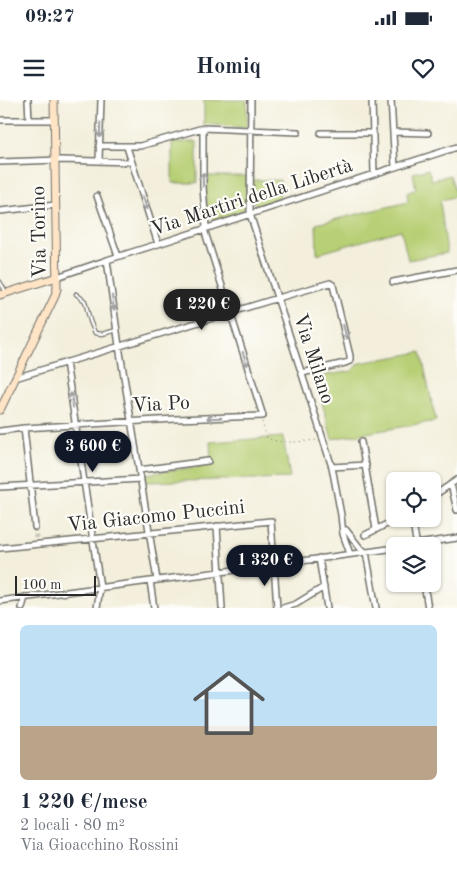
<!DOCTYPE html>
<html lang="it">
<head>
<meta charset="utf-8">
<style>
  :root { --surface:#fff; --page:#f6f6f7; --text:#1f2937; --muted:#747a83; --line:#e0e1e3; --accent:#111827 }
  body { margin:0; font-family:"Old Standard TT",serif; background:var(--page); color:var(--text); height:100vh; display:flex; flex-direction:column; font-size:19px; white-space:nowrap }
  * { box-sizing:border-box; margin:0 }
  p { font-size:16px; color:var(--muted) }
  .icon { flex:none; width:28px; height:28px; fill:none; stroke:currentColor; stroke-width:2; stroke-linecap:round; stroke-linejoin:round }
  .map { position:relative; height:508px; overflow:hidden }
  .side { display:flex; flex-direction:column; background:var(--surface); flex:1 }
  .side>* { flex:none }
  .buttons { position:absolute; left:386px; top:372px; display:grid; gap:10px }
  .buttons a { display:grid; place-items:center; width:55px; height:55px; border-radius:8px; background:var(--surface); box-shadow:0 1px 4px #0004; font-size:25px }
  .scale { position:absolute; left:15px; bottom:12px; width:81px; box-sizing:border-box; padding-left:5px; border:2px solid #2b2b2b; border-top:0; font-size:14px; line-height:18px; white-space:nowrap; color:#2b2b2b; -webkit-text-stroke:4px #fdfcf7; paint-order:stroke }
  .price { position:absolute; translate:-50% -42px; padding:0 11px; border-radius:18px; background:var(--accent); color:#fff; font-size:16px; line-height:32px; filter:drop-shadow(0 1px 2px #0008) }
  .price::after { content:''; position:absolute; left:50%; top:30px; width:15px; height:11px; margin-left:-8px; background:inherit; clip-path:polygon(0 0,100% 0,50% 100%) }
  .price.selected { background:#222; color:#fff }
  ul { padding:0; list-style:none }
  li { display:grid; align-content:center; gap:10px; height:265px; padding:0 20px }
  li+li { border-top:1px solid var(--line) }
  li span { display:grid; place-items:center; height:155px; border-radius:8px; color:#555 }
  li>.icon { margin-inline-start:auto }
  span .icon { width:90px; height:90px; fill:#fffc; stroke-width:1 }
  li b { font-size:21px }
  .status { display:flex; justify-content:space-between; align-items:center; height:35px; padding:0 25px; background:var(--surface); direction:ltr }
  .status svg { height:14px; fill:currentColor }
  header { display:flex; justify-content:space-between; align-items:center; height:65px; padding:0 20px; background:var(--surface); font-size:22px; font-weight:800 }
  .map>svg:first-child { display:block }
</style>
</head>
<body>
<div class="status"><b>09:27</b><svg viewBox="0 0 49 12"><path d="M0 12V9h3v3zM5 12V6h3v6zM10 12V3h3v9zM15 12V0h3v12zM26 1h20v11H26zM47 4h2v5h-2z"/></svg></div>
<header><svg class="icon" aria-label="menu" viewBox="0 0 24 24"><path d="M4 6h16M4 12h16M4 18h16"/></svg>Homiq<svg class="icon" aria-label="heart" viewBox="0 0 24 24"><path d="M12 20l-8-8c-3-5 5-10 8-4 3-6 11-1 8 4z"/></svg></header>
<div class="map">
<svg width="457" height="508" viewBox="0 0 457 508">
  <rect width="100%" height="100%" fill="#fdfcf7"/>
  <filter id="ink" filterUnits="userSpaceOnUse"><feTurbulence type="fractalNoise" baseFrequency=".02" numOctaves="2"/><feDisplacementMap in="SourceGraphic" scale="10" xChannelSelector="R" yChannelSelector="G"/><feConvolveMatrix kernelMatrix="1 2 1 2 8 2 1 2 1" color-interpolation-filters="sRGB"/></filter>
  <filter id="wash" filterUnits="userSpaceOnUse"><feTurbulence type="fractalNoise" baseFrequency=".0096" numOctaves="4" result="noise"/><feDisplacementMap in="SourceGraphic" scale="20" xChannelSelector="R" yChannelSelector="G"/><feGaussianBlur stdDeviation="1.12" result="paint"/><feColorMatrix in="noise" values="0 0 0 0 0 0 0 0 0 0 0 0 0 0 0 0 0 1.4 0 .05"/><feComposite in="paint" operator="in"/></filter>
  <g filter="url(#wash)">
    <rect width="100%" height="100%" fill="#f3efdc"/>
    <!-- green -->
    <path fill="#b7cf75" stroke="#717d50" d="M204 0H247V28L204 24Z
      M172 42H197V83H172Z
      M428 69 432 80 450 75 456 96 440 101 447 153 408 160 401 130 317 154 316 124 408 102 407 93 416 89 413 73Z
      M207 76H247V105L241 113 216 121 206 112Z
      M253 80H280V98L258 106 253 102Z
      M421 252 436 321 332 339 315 277 352 271 360 263Z
      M283 337 290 378 146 382 145 374 211 365 210 342Z"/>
  </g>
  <g filter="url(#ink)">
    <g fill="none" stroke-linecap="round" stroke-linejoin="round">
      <!-- street-tunnel -->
      <path stroke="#cbc8b9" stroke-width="5" stroke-dasharray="5 2.5" stroke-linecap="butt" d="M35 427 36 438"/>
      <defs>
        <path id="lane" d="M0 182 6 192
          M76 194 85 201 90 221 95 233 102 234 117 230"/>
        <path id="street" d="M28 0 29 20
          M251 0 250 114 332 367 341 415 343 434 350 454
          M372 0 374 74
          M391 0 395 67
          M0 20H54
          M203 28V87L206 128
          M393 32 428 33
          M321 33H373
          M99 46H140L203 28 298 32
          M127 47 158 144
          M99 60 101 0
          M0 62 61 60 131 62
          M97 96 118 156
          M0 111 56 105
          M107 160 119 246 157 480
          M57 177 107 160 158 144 457 47
          M393 182 457 170
          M66 262 100 487 97 508
          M15 278 278 198 330 183 333 185 350 256V261L345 263 302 273
          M24 328 35 427
          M0 331 24 328 175 319 263 316 204 129
          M361 342 376 429
          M332 367 366 365
          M139 370 208 361
          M451 384 457 410
          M0 387 141 379
          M432 397 457 380
          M412 419 417 446
          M217 426 222 508
          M346 430 360 448 366 452 376 508
          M365 435 397 419
          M404 446 457 438
          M0 448 271 421 277 508
          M319 458 327 508
          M150 481 154 508
          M424 484 428 508
          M0 501C132 483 264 467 395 448
          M22 508 25 497
          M283 508 296 504 324 487"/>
        <path id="secondary" d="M0 195 57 177
          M0 310 54 198 57 189 54 0"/>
      </defs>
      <!-- lane casing -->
      <use href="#lane" stroke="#717069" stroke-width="5"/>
      <!-- street casing -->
      <use href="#street" stroke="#717069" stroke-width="8"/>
      <!-- secondary casing -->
      <use href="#secondary" stroke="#717069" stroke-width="9"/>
      <!-- path -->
      <path stroke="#717069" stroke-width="1" stroke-dasharray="1 4" stroke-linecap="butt" d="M262 322 267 338C283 345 301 341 318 340"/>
      <!-- lane -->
      <use href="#lane" stroke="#fff" stroke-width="2.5"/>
      <!-- street -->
      <use href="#street" stroke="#fff" stroke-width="5"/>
      <!-- secondary -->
      <use href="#secondary" stroke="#ffe4c6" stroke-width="7"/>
    </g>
    <!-- one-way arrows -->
    <defs><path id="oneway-shaft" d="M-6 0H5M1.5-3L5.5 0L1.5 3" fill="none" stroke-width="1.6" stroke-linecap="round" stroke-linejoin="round" transform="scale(1.25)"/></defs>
    <g stroke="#a0a0a0">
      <use href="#oneway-shaft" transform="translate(100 30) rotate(92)"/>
      <use href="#oneway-shaft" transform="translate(203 80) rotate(-90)"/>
      <use href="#oneway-shaft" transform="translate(145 103) rotate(72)"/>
      <use href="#oneway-shaft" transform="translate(113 203) rotate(82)"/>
      <use href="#oneway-shaft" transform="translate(345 232) rotate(76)"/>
      <use href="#oneway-shaft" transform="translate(245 259) rotate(72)"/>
      <use href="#oneway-shaft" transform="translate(72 300) rotate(-99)"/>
      <use href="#oneway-shaft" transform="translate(214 318) rotate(178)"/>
    </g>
  </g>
  <g text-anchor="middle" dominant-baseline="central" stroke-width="4.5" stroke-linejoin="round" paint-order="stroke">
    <!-- street labels -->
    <g font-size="20" fill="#2b2b2b" stroke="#fdfcf7">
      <text transform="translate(252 98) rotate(-18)">Via Martiri della Libertà</text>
      <text transform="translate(40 132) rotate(-91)">Via Torino</text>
      <text transform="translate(313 259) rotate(72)">Via Milano</text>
      <text transform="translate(161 305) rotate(-3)">Via Po</text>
      <text transform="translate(156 417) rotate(-6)">Via Giacomo Puccini</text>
    </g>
  </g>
</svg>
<div class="buttons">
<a><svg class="icon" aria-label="locate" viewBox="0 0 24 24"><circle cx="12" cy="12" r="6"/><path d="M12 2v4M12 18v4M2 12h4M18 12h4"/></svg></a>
<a><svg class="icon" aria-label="layers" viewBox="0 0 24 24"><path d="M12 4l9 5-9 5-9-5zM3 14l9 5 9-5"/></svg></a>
</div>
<div class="scale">100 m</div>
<b class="price selected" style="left:202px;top:231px">1 220 €</b>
<b class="price" style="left:93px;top:373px">3 600 €</b>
<b class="price" style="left:265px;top:487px">1 320 €</b>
</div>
<section class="side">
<ul>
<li><span style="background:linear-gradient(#bfe0f5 65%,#b9a48a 0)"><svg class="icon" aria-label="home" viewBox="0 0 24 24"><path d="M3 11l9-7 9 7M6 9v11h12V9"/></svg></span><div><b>1 220 €/mese</b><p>2 locali · 80 m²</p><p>Via Gioacchino Rossini</p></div></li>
</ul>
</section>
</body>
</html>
